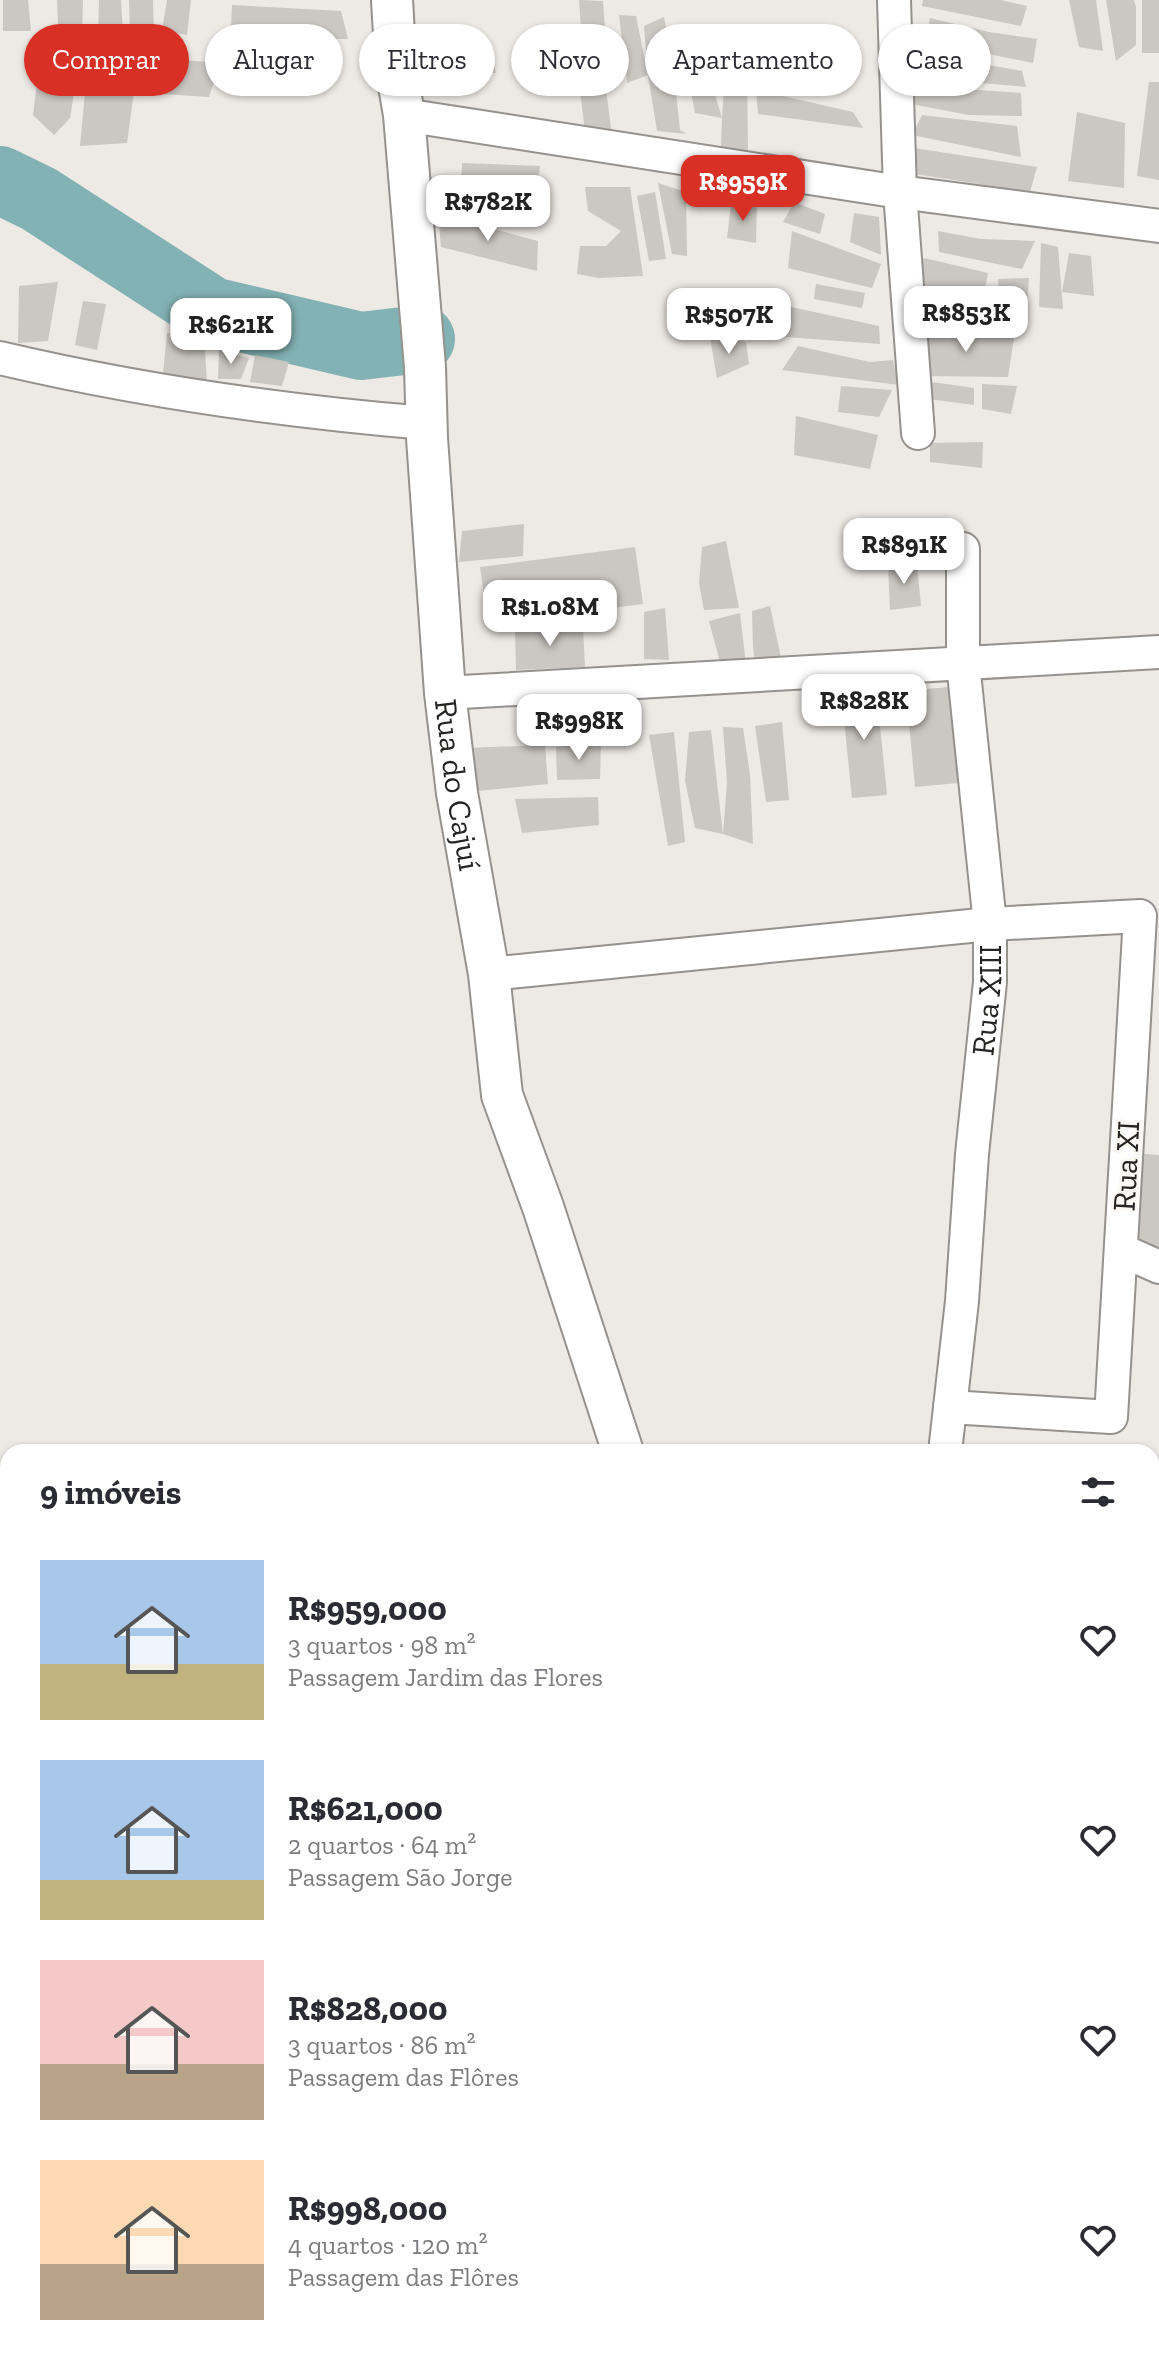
<!DOCTYPE html>
<html lang="pt">
<head>
<meta charset="utf-8">
<style>
  :root { --surface:#fff; --page:#f7f7f7; --text:#2b2b33; --muted:#7c7c81; --accent:#d93025 }
  body { margin:0; font-family:"Zilla Slab",serif; background:var(--page); color:var(--text); height:100vh; display:flex; flex-direction:column; font-size:30px; white-space:nowrap }
  * { box-sizing:border-box; margin:0 }
  p { font-size:26px; color:var(--muted) }
  .icon { flex:none; width:44px; height:44px; fill:none; stroke:currentColor; stroke-width:2; stroke-linecap:round; stroke-linejoin:round }
  .map { position:relative; flex:1; overflow:hidden }
  .panel { position:absolute; left:0px; top:1444px; width:1160px; height:912px; display:flex; flex-direction:column; background:var(--surface); border-radius:24px 24px 0 0; box-shadow:0 2px 6px #0004 }
  .panel>* { flex:none }
  .guide { position:absolute; left:24px; top:24px; width:1112px; height:72px; display:flex; gap:16px }
  .price { position:absolute; translate:-50% -68px; padding:0 18px; border-radius:16px; background:#fff; color:#222; font-size:26px; line-height:52px; filter:drop-shadow(0 2px 4px #0008) }
  .price::after { content:''; position:absolute; left:50%; top:48px; width:24px; height:18px; margin-left:-12px; background:inherit; clip-path:polygon(0 0,100% 0,50% 100%) }
  .price.current { background:var(--accent); color:#fff }
  ul { padding:0; list-style:none }
  li { display:flex; align-items:center; gap:24px; height:200px; padding:0 40px }
  li span { display:grid; place-items:center; flex:none; width:224px; height:160px; border-radius:0px; color:#555 }
  li>.icon { margin-inline-start:auto }
  span .icon { width:96px; height:96px; fill:#fffc; stroke-width:1 }
  li b { font-size:34px }
  h2 { display:flex; justify-content:space-between; align-items:center; height:96px; padding:0 40px; font-size:34px }
  .tag { padding:0 28px; border-radius:36px; background:var(--surface); box-shadow:0 2px 6px #0004; font-size:28px; line-height:72px }
  .tag.current { background:var(--accent); color:#fff }
  .map>svg:first-child { display:block }
</style>
</head>
<body>
<div class="map">
<svg width="1159" height="2356" viewBox="0 0 1159 2356">
  <rect width="100%" height="100%" fill="#ede9e4"/>
  <g fill="none" stroke-linecap="round" stroke-linejoin="round">
    <!-- river -->
    <path stroke="#83b2b4" stroke-width="68" d="M0 180 39 199 212 311 361 346 421 339"/>
  </g>
  <!-- building -->
  <path fill="#cbc7c2" d="M3 0H28L31 31H3Z
    M57 0H83L82 29 58 25Z
    M99 0H121L123 33H98Z
    M129 0H153L154 36 130 32Z
    M167 0H191L187 35 162 30Z
    M579 0 603 1 605 30 581 29Z
    M923 0H1001L1027 6 1021 26 922 6Z
    M1069 0H1096L1103 51 1079 47Z
    M1106 0H1134L1136 7V45L1116 61Z
    M1142 0H1159V53H1142Z
    M232 5 341 11 348 39H296L231 29Z
    M619 15 636 16 648 75 627 83Z
    M664 17 673 63 680 130 687 134 657 131 648 75 644 26Z
    M930 18 989 32 1037 39 1033 63 925 41Z
    M706 24 712 69 693 70 684 26Z
    M575 37 604 39 606 77 577 75Z
    M782 43 803 53 794 89 774 78Z
    M428 48 491 51 496 73 428 79Z
    M89 49 139 54 127 143 80 146Z
    M81 50 70 118 54 135 33 115 40 58Z
    M726 54 747 59 748 157 721 146 722 118 695 113 688 76 712 84 722 118Z
    M150 57 220 63 209 97 145 93Z
    M944 57 1022 71 1026 87 938 79Z
    M605 82 612 135 585 131 579 83Z
    M1149 82H1159V180L1137 176Z
    M920 86 1021 93 1022 116 968 115 911 104Z
    M756 90 853 112 863 128 758 114Z
    M1077 112 1125 123 1124 188 1068 181Z
    M922 115 1017 126 1021 157 912 135Z
    M914 148 1037 167 1030 192 909 173Z
    M462 163 540 166 536 200 461 184Z
    M658 183 686 192 687 256 672 254Z
    M585 187H630L643 276 599 278 577 274 580 246H606L621 231 588 211Z
    M655 192 666 259 649 261 637 196Z
    M794 202 825 214 820 234 783 222Z
    M731 204H757L756 243 727 238Z
    M854 213 879 217 881 255 850 242Z
    M438 214 538 241 537 271 441 247Z
    M792 231 881 264 872 288 788 268Z
    M938 231 981 239 1035 241 1022 269 939 252Z
    M1041 243 1058 247 1063 309 1039 307Z
    M1069 253 1091 256 1094 296 1062 292Z
    M924 258 988 273 983 298 914 283Z
    M1029 278 1027 306 999 296 998 279Z
    M58 282 48 341 18 343 19 286Z
    M816 284 865 293 862 308 814 299Z
    M83 301 106 304 97 350 75 345Z
    M791 307 879 326 880 344 786 337Z
    M950 329 1014 338 1008 377 923 376 924 334Z
    M167 333 204 334 207 384 163 374Z
    M710 338 746 342 749 364 717 378Z
    M798 346 870 362 893 360 899 385 782 370Z
    M219 350 249 358 241 379H218Z
    M255 355 289 362 282 386 250 382Z
    M932 382 974 388V405L929 399Z
    M982 384 1017 386 1011 414 982 409Z
    M841 386 892 390 879 417 838 412Z
    M796 416 878 435 870 469 794 455Z
    M983 442 982 468 930 462V443Z
    M524 524 523 556 459 562 462 531Z
    M726 541 739 608 704 610 699 583 702 547Z
    M635 547 643 604 488 624 480 567Z
    M888 564H917L921 606 890 610Z
    M770 606 783 667 756 669 753 647 752 611Z
    M665 608 669 660 644 659V612Z
    M740 613 746 664 722 670 709 621Z
    M583 626 585 667 516 670 515 628Z
    M876 686 887 795 852 798 841 690Z
    M948 687 958 783 915 787 906 691Z
    M782 722 789 800 766 802 755 726Z
    M723 727 743 728 750 774 753 844 723 834 727 782Z
    M711 730 723 834 695 828 685 781 689 732Z
    M674 732 685 842 668 846 649 735Z
    M601 741 600 779 557 780 556 747Z
    M545 745 548 784 457 793 466 748Z
    M598 797 599 825 522 833 515 799Z
    M1133 1153 1159 1155V1253L1136 1245Z
    M1159 1909V1949H1152V1916Z
    M1159 1991V2042L1153 2051 1159 2054V2065L1152 2060V2000Z
    M1159 2093V2128L1152 2123V2101Z"/>
  <g fill="none" stroke-linecap="round" stroke-linejoin="round">
    <defs>
      <g id="minor">
        <path d="M894 0 900 192 918 433"/>
        <path d="M404 115 900 192 1159 226"/>
        <path d="M0 358C140 391 283 411 426 423"/>
        <path d="M445 693 1159 652"/>
        <path d="M489 974 990 924 1140 916 1111 1417 950 1407"/>
        <path d="M1121 1250 1159 1267"/>
        <path id="s1" d="M945 1452 962 1301 972 1154 990 982V924L963 663V549"/>
        <path d="M1152 1743 1159 1748"/>
        <path d="M1152 2144 1159 2149"/>
      </g>
      <g id="tertiary">
        <path id="s2" d="M392 0 396 68 404 115 425 367 427 438 445 693 457 793 489 974 502 1095 543 1207 623 1452"/>
        <path d="M940 2348 943 2356"/>
      </g>
    </defs>
    <!-- minor casing -->
    <use href="#minor" stroke="#95928d" stroke-width="36"/>
    <!-- tertiary casing -->
    <use href="#tertiary" stroke="#95928d" stroke-width="44"/>
    <!-- minor -->
    <use href="#minor" stroke="#fff" stroke-width="32"/>
    <!-- tertiary -->
    <use href="#tertiary" stroke="#fff" stroke-width="40"/>
  </g>
  <g text-anchor="middle" dominant-baseline="central" stroke-width="6" stroke-linejoin="round" paint-order="stroke">
    <!-- street labels -->
    <g font-size="32" fill="#252422" stroke="#fbf7f2">
      <text stroke="none"><textPath href="#s2" startOffset="788">Rua do Cajuí</textPath></text>
      <text stroke="none"><textPath href="#s1" startOffset="454">Rua XIII</textPath></text>
      <text transform="translate(1126 1166) rotate(-87)">Rua XI</text>
    </g>
  </g>
</svg>
<b class="price current" style="left:743px;top:223px">R$959K</b>
<b class="price" style="left:488px;top:243px">R$782K</b>
<b class="price" style="left:966px;top:354px">R$853K</b>
<b class="price" style="left:729px;top:356px">R$507K</b>
<b class="price" style="left:231px;top:366px">R$621K</b>
<b class="price" style="left:904px;top:586px">R$891K</b>
<b class="price" style="left:550px;top:648px">R$1.08M</b>
<b class="price" style="left:864px;top:742px">R$828K</b>
<b class="price" style="left:579px;top:762px">R$998K</b>
<div class="guide">
<a class="tag current">Comprar</a>
<a class="tag">Alugar</a>
<a class="tag">Filtros</a>
<a class="tag">Novo</a>
<a class="tag">Apartamento</a>
<a class="tag">Casa</a>
</div>
<section class="panel">
<h2>9 imóveis<svg class="icon" aria-label="filters" viewBox="0 0 24 24"><path d="M4 7h16M4 17h16"/><circle cx="9" cy="7" r="2"/><circle cx="15" cy="17" r="2"/></svg></h2>
<ul>
<li><span style="background:linear-gradient(#a9c7e8 65%,#c2b280 0)"><svg class="icon" aria-label="home" viewBox="0 0 24 24"><path d="M3 11l9-7 9 7M6 9v11h12V9"/></svg></span><div><b>R$959,000</b><p>3 quartos · 98 m²</p><p>Passagem Jardim das Flores</p></div><svg class="icon" aria-label="heart" viewBox="0 0 24 24"><path d="M12 20l-8-8c-3-5 5-10 8-4 3-6 11-1 8 4z"/></svg></li>
<li><span style="background:linear-gradient(#a9c7e8 75%,#c2b280 0)"><svg class="icon" aria-label="home" viewBox="0 0 24 24"><path d="M3 11l9-7 9 7M6 9v11h12V9"/></svg></span><div><b>R$621,000</b><p>2 quartos · 64 m²</p><p>Passagem São Jorge</p></div><svg class="icon" aria-label="heart" viewBox="0 0 24 24"><path d="M12 20l-8-8c-3-5 5-10 8-4 3-6 11-1 8 4z"/></svg></li>
<li><span style="background:linear-gradient(#f6c9c9 65%,#b9a48a 0)"><svg class="icon" aria-label="home" viewBox="0 0 24 24"><path d="M3 11l9-7 9 7M6 9v11h12V9"/></svg></span><div><b>R$828,000</b><p>3 quartos · 86 m²</p><p>Passagem das Flôres</p></div><svg class="icon" aria-label="heart" viewBox="0 0 24 24"><path d="M12 20l-8-8c-3-5 5-10 8-4 3-6 11-1 8 4z"/></svg></li>
<li><span style="background:linear-gradient(#ffd9b3 65%,#b9a48a 0)"><svg class="icon" aria-label="home" viewBox="0 0 24 24"><path d="M3 11l9-7 9 7M6 9v11h12V9"/></svg></span><div><b>R$998,000</b><p>4 quartos · 120 m²</p><p>Passagem das Flôres</p></div><svg class="icon" aria-label="heart" viewBox="0 0 24 24"><path d="M12 20l-8-8c-3-5 5-10 8-4 3-6 11-1 8 4z"/></svg></li>
</ul>
</section>
</div>
</body>
</html>
